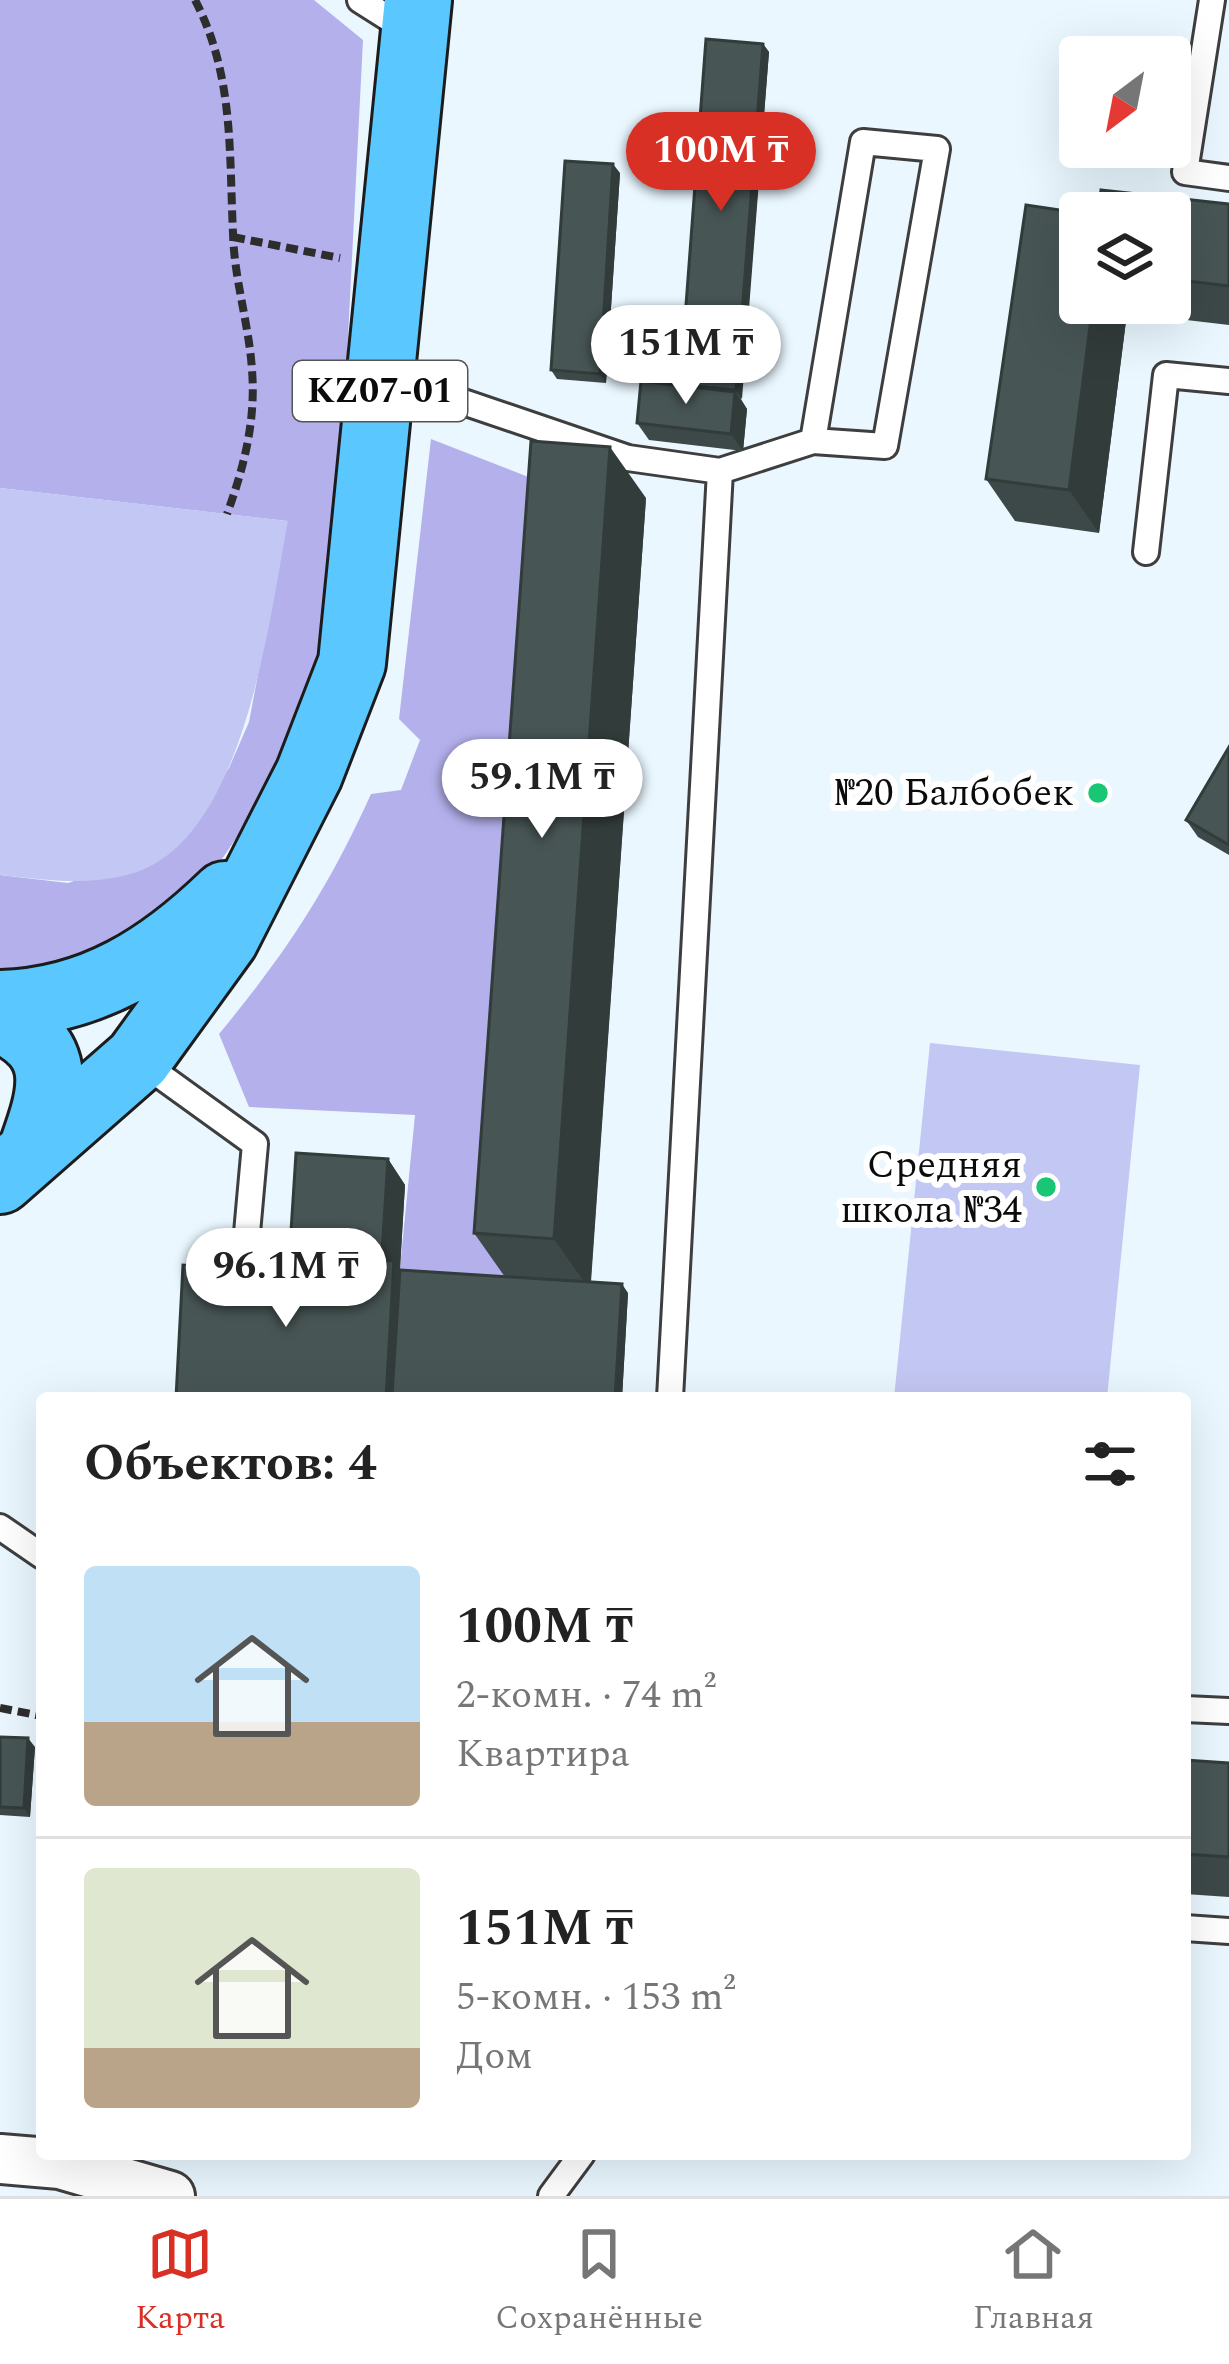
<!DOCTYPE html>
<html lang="ru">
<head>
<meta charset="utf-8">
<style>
  :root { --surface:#fff; --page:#f6f6f6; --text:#222; --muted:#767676; --line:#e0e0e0; --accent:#d93025 }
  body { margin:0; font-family:Spectral,serif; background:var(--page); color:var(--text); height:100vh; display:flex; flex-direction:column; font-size:45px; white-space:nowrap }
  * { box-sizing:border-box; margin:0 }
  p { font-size:39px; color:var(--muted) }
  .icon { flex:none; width:66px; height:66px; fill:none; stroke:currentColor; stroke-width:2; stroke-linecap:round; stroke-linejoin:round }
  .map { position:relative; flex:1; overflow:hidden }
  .sheet { position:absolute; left:36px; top:1392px; width:1155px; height:768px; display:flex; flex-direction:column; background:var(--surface); border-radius:12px; box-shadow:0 12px 48px #0002 }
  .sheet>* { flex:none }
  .needle { width:78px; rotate:212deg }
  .fabs { position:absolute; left:1059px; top:36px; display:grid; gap:24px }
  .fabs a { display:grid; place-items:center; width:132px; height:132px; border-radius:12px; background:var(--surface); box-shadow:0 12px 48px #0002; font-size:60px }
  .price { position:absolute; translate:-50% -102px; padding:0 27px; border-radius:42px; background:#fff; color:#222; font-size:39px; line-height:78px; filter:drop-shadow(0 3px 6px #0008) }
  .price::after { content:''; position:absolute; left:50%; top:72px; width:36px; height:27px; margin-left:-18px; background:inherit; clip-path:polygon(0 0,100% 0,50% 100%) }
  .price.current { background:var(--accent); color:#fff }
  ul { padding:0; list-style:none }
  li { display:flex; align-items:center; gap:36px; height:300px; padding:0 48px }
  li+li { border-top:3px solid var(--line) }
  li span { display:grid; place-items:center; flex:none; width:336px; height:240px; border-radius:12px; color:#555 }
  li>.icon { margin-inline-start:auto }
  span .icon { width:144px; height:144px; fill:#fffc; stroke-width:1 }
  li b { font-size:51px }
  h2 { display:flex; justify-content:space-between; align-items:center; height:144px; padding:0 48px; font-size:51px }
  .tabs { display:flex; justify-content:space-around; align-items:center; height:168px; border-top:3px solid var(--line); background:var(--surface); font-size:33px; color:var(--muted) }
  .tabs a { display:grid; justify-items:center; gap:6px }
  .tabs .current { color:var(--accent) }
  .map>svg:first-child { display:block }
</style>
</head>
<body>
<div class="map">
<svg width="1229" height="2196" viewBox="0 0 1229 2196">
  <rect width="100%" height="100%" fill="#eaf7ff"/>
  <!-- green -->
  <path fill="#b4b0ec" d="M0 0H314L363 40 336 575 321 668 287 764 198 894 74 965 0 973V875L68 883 175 848 229 768 249 722 287 521 0 488Z
    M431 439 567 492 510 1284 399 1278 415 1115 249 1107 219 1034C286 953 328 889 371 794L401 790 420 740 399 719Z"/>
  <!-- pitch -->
  <path fill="#c3c7f3" d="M0 488 288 521C269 619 246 833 137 872 92 887 46 880 0 875Z
    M930 1043 1140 1065 1107 1398H894Z"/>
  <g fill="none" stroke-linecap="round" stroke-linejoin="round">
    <defs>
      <path id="lane" d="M360 0 409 31
        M1212 0 1185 172 1229 178
        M384 375 628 458 720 471 813 441 863 142 937 149 885 446 813 441
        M1146 552 1166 375 1229 381
        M140 1061 255 1144 245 1255
        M670 1398 720 471
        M0 1527 42 1556
        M1185 1709 1229 1711
        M1185 1928 1229 1931
        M551 2196 582 2154"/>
      <path id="street" d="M0 2159 60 2164 170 2196"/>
      <path id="primary" d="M0 1004C92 1002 161 957 225 895
        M0 1019C68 1048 52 1094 32 1150
        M0 1180 138 1059 225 939 309 774 352 663 418 0"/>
    </defs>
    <!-- lane casing -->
    <use href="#lane" stroke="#3e3e3e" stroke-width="30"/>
    <!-- street casing -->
    <use href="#street" stroke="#3e3e3e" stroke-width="54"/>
    <!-- primary casing -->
    <use href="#primary" stroke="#1c1c1c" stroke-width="72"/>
    <!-- path -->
    <path stroke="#2d2d2d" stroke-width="8" stroke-dasharray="12 6" stroke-linecap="butt" d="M195 0C234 75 229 151 233 233 234 279 249 324 252 370 256 421 244 467 227 514
      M233 237 340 258
      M0 1708 42 1716"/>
    <!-- lane -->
    <use href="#lane" stroke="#fff" stroke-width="24"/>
    <!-- street -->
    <use href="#street" stroke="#fff" stroke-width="48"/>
    <!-- primary -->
    <use href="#primary" stroke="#5ac8ff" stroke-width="66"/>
  </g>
  <!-- wall -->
  <path fill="#3d4948" d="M763 44 769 52 741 399 747 409 743 451 649 440 637 423 680 385Z
    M620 173 606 383 557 379 551 370Z
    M1229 204V325L1127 313 1099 533 1015 521 986 479 1080 303H1170V213Z
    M646 498 591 1282 628 1293 622 1398H176L296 1256 290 1247 388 1159 405 1185 400 1270 505 1277 474 1233Z
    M1229 747V855L1198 837 1186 820Z
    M0 1737 35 1747 30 1817 0 1815Z
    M1185 1760 1229 1763V1897L1185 1894Z"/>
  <!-- shaded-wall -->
  <path fill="#323c3b" d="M763 44 769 52 742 399 736 390Z
    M613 164 620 173 606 383 600 374Z
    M1093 303H1120L1127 313 1099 533 1069 490Z
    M735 392 747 409 743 451 731 434Z
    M610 447 646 498 590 1290 554 1239Z
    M388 1159 405 1185 392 1395 395 1398H386L393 1269 382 1253Z
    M622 1284 628 1293 622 1398H615Z
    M28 1738 35 1747 30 1817 24 1808Z"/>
  <!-- building -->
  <path fill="#475554" stroke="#323c3b" stroke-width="3" d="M706 39 763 44 736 390 680 385Z
    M565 161 613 164 600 374 551 370Z
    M1101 190 1229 204V286L1170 279V213H1098Z
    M1026 205 1080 213V303H1093L1069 490 986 479Z
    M641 381 735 392 731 434 637 423Z
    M531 441 610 447 554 1239 474 1233Z
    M1229 747V845L1186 820Z
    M296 1153 388 1159 382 1253 290 1247Z
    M284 1255 394 1261 386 1398H176L183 1265 283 1271Z
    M400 1270 622 1284 615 1398H447L392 1395Z
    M0 1737 28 1738 24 1808 0 1807Z
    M1185 1760 1229 1763V1857L1185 1854Z"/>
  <!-- markers -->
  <g fill="#19c674" stroke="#fff" stroke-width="4.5">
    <circle cx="1098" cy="793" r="12"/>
    <circle cx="1046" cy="1187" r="12"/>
  </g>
  <g text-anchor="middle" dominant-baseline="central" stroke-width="12" stroke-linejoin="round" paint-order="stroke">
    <!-- shield labels -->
    <rect fill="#fff" stroke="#545454" stroke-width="3" x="293" y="361" width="174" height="60" rx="9"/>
    <g font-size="36" font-weight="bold" fill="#0b0b0b">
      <text x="380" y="391">KZ07-01</text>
    </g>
    <!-- poi labels -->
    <g font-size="39" fill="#0b0b0b" stroke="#fff" text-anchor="end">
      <text x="1074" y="793">№20 Балбобек</text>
      <text x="1022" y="1165">Средняя<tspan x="1022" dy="45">школа №34</tspan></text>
    </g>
  </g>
</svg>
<div class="fabs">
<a><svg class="needle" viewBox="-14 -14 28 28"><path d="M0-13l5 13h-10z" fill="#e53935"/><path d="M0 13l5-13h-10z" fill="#767676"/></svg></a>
<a><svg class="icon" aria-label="layers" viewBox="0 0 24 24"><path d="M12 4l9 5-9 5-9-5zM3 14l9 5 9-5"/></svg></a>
</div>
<b class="price current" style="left:721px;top:214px">100M ₸</b>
<b class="price" style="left:686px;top:407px">151M ₸</b>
<b class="price" style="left:542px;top:841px">59.1M ₸</b>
<b class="price" style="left:286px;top:1330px">96.1M ₸</b>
<section class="sheet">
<h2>Объектов: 4<svg class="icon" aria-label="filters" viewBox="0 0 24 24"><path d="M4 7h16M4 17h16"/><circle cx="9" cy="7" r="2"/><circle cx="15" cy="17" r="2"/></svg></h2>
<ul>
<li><span style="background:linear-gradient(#bfe0f5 65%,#b9a48a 0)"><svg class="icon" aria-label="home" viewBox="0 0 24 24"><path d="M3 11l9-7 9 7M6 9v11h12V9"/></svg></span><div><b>100M ₸</b><p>2-комн. · 74 m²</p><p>Квартира</p></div></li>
<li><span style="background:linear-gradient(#dfe7d0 75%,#b9a48a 0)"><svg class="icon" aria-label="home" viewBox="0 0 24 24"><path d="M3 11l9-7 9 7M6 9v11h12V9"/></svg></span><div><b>151M ₸</b><p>5-комн. · 153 m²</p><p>Дом</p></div></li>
</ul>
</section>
</div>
<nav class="tabs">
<a class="current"><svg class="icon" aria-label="map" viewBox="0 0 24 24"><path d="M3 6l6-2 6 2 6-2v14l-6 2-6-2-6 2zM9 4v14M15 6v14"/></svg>Карта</a>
<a><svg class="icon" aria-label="saved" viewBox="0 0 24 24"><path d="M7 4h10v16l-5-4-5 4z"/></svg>Сохранённые</a>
<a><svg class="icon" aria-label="home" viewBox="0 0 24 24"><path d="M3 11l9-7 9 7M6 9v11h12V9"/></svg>Главная</a>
</nav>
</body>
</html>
